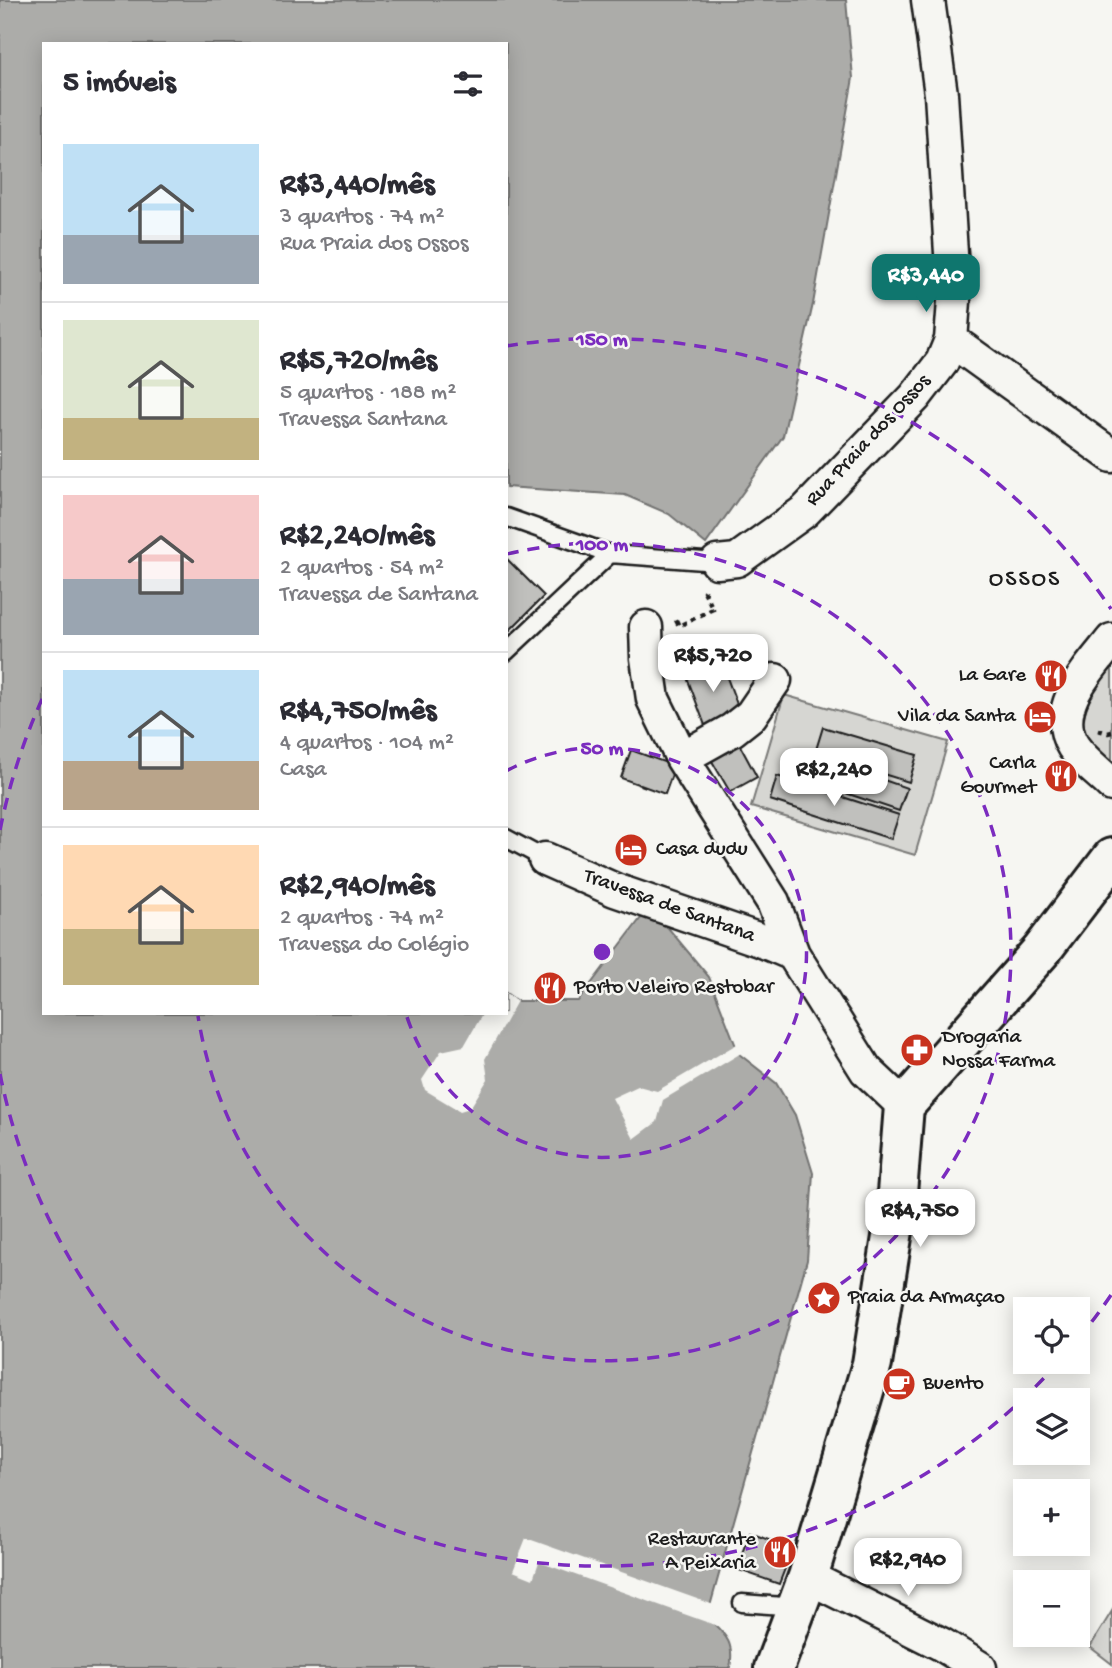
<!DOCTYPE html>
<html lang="pt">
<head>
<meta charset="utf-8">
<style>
  :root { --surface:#fff; --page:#f7f7f7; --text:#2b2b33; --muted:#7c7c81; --line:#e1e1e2; --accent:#0f766e }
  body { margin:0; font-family:"Gochi Hand",sans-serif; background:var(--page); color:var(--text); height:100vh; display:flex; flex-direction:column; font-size:26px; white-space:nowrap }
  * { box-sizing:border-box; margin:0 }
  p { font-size:23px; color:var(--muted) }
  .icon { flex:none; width:38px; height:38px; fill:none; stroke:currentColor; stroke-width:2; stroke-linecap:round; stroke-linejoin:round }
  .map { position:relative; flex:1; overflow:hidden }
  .details { position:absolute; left:42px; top:42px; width:466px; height:973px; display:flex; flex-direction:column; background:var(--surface); border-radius:0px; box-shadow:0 4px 18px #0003 }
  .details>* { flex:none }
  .controls { position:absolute; left:1013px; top:1297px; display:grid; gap:14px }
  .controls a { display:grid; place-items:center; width:77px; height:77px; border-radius:0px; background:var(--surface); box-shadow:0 4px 18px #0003; font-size:35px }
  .price { position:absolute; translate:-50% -60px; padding:0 16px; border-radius:14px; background:#fff; color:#222; font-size:23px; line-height:46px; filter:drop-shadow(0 2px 4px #0008) }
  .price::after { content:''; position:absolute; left:50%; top:42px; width:21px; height:16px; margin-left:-10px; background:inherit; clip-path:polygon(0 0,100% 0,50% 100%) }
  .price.selected { background:var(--accent); color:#fff }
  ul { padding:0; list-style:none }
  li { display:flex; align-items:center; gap:21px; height:175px; padding:0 21px }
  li+li { border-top:2px solid var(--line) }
  li span { display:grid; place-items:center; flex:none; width:196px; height:140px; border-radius:0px; color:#555 }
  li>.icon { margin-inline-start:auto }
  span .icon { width:84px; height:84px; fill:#fffc; stroke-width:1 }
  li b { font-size:30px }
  h2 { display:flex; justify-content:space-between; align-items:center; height:84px; padding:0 21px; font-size:30px }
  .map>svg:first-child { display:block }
</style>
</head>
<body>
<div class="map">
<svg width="1112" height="1668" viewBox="0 0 1112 1668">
  <rect width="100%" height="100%" fill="#f6f6f2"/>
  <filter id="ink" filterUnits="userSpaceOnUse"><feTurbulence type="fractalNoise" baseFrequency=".0143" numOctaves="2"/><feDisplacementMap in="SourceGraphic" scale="14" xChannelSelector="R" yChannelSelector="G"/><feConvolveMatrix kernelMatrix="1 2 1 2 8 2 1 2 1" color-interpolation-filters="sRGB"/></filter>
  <g filter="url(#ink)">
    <!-- green -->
    <path fill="#d6d6d2" stroke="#797977" stroke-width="2" d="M1112 664V765L1088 747 1082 724 1090 693Z
      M784 695 948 742 915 855 751 807Z
      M1112 1611V1664L1090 1647Z"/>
    <!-- water -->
    <path fill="#acaca9" stroke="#727271" stroke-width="2" d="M0 0H846L853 78 813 304 783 436 706 544 669 514 625 495 506 487V44H44V1013H506V993L517 1001H578L650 906 709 977 739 1054 776 1083 795 1115 813 1173 807 1260 707 1617C725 1635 735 1641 730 1668H0Z"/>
    <!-- pier -->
    <path fill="#f6f6f2" d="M506 993 517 1001 485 1059 488 1079 470 1108 460 1111 425 1090 422 1080 441 1051 464 1046 483 1013H506Z
      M737 1044 743 1052 663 1100 657 1122 634 1139 612 1098 638 1086 657 1091Z
      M526 1538 714 1605 711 1616 723 1628 539 1562 533 1579 513 1571Z"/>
    <!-- building -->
    <path fill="#c0c0bd" stroke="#1c1c1c" stroke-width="2" d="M506 558 544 596 506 634Z
      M720 659 741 715 706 728 685 672Z
      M823 727 917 755 909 782 815 753Z
      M737 740 757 777 730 792 709 756Z
      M631 750 675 766 665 794 621 778Z
      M815 756 907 788 899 811 807 780Z
      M777 776 899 815 891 839 770 800Z
      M750 1532 793 1548 779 1584 736 1569Z"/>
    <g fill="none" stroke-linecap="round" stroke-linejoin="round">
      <defs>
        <path id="lane" d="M506 517 610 554
          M506 652 610 554 717 562
          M506 838 545 859
          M742 1603 797 1607"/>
        <path id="street" d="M951 340 1112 456
          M717 562 737 560 805 511 915 397 942 362 951 340 954 301 941 94 928 0
          M646 627 647 658 653 699 682 758 773 902 793 954 866 1070 904 1106
          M1112 640C1090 668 1050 708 1073 746 1082 760 1100 773 1112 785
          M682 758 732 730 751 715 775 680
          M545 859 615 890 760 940 793 954
          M808 1577 941 1644 980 1668"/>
        <path id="secondary" d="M774 1668 808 1577 872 1364 895 1218 904 1106 1042 950 1112 858"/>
      </defs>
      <!-- lane casing -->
      <use href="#lane" stroke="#1c1c1c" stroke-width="21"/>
      <!-- street casing -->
      <use href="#street" stroke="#1c1c1c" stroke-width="37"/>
      <!-- secondary casing -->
      <use href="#secondary" stroke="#1c1c1c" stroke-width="44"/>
      <!-- path -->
      <path stroke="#1c1c1c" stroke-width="4.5" stroke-dasharray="5 5" stroke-linecap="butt" d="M676 620 679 626 713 609 704 591 706 589
        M1098 730 1108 733 1112 732"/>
      <!-- lane -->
      <use href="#lane" stroke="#f6f6f2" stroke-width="16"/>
      <!-- street -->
      <use href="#street" stroke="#f6f6f2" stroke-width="32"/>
      <!-- secondary -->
      <use href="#secondary" stroke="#f6f6f2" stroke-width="38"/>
    </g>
  </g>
  <!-- distance rings -->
  <g fill="none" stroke="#7b2cbf" stroke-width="3.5" stroke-dasharray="12 9">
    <path d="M506 771A205 205 0 1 1 406 1014"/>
    <path d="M507 554A409 409 0 1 1 198 1016"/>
    <path d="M1111 1295A614 614 0 0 1 1079 1338M1058 1363A614 614 0 0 1 0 1074M0 830A614 614 0 0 1 43 697M506 346A614 614 0 0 1 1111 609"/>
  </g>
  <!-- icons -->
  <defs>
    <symbol id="restaurant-disc" viewBox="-11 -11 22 22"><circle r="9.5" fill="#c8321e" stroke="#f6f6f2"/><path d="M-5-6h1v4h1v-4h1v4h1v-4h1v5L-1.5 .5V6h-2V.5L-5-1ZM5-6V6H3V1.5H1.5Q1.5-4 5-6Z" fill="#fff"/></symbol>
    <symbol id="hotel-disc" viewBox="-11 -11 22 22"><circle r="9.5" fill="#c8321e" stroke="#f6f6f2"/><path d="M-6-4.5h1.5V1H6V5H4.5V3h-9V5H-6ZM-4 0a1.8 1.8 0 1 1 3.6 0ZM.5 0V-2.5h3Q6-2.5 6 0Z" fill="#fff"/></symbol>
    <symbol id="pharmacy-disc" viewBox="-11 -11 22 22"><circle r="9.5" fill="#c8321e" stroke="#f6f6f2"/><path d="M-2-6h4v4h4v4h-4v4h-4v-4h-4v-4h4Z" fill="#fff"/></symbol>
    <symbol id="sight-disc" viewBox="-11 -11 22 22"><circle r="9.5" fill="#c8321e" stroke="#f6f6f2"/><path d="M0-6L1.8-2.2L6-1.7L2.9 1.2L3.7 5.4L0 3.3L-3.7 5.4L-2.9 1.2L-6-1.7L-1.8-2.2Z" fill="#fff"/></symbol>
    <symbol id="cafe-disc" viewBox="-11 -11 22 22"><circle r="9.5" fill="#c8321e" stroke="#f6f6f2"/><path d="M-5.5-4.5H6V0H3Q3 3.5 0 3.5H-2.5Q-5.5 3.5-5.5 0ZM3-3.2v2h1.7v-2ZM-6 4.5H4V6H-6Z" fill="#fff"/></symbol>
  </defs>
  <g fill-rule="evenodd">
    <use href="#restaurant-disc" x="1032" y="657" width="38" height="38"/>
    <use href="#hotel-disc" x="1021" y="698" width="38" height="38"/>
    <use href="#restaurant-disc" x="1042" y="757" width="38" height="38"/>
    <use href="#hotel-disc" x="612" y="831" width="38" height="38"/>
    <use href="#restaurant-disc" x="531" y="969" width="38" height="38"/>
    <use href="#pharmacy-disc" x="898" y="1031" width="38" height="38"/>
    <use href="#sight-disc" x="805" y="1279" width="38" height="38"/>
    <use href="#cafe-disc" x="880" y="1365" width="38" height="38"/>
    <use href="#restaurant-disc" x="761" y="1533" width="38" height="38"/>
  </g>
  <g text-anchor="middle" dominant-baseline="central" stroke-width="5" stroke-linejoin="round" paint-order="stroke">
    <!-- street labels -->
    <g font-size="21" fill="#1c1c1c" stroke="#f6f6f2">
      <text transform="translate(869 441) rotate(-47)">Rua Praia dos Ossos</text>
      <text transform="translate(669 907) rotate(20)">Travessa de Santana</text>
    </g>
    <!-- poi labels -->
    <g font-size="21" fill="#1c1c1c" stroke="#f6f6f2" text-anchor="start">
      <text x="1026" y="676" text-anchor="end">La Gare</text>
      <text x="1016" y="717" text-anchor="end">Vila da Santa</text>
      <text x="1036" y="764" text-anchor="end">Carla<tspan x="1036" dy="24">Gourmet</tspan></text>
      <text x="656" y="850">Casa dudu</text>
      <text x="574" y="988">Porto Veleiro Restobar</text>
      <text x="942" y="1038">Drogaria<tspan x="942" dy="24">Nossa Farma</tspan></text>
      <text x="848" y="1298">Praia da Armaçao</text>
      <text x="923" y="1384">Buento</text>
      <text x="756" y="1540" text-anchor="end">Restaurante<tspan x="756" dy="24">A Peixaria</tspan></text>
    </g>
    <!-- quarter labels -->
    <g font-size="24" letter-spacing="2" fill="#1c1c1c" stroke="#f6f6f2">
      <text x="1025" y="580">OSSOS</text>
    </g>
  </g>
  <circle cx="602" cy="952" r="10" fill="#7b2cbf" stroke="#f6f6f2" stroke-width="3.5"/>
  <g font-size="21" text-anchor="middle" font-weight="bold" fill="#7b2cbf" stroke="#f6f6f2" stroke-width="5" stroke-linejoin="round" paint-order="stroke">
    <text x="602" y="345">150 m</text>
    <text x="602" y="550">100 m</text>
    <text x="602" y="754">50 m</text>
  </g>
</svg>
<div class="controls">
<a><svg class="icon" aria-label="locate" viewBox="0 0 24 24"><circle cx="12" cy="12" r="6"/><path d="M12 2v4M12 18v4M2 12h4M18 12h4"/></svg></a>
<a><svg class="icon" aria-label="layers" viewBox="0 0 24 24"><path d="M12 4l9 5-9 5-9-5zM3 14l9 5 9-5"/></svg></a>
<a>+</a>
<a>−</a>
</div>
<b class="price selected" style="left:926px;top:314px">R$3,440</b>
<b class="price" style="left:713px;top:694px">R$5,720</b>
<b class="price" style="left:834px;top:808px">R$2,240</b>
<b class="price" style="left:920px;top:1249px">R$4,750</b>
<b class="price" style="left:908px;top:1598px">R$2,940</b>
<section class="details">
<h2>5 imóveis<svg class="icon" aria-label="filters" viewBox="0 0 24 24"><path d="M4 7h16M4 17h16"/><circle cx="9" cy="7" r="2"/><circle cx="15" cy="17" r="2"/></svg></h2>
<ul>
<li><span style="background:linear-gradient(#bfe0f5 65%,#9aa5b1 0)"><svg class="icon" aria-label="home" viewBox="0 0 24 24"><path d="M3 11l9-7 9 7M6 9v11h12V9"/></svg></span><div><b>R$3,440/mês</b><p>3 quartos · 74 m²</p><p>Rua Praia dos Ossos</p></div></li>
<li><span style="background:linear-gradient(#dfe7d0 70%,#c2b280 0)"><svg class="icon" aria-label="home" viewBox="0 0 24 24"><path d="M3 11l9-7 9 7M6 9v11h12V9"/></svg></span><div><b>R$5,720/mês</b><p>5 quartos · 188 m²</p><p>Travessa Santana</p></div></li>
<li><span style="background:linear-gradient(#f6c9c9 60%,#9aa5b1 0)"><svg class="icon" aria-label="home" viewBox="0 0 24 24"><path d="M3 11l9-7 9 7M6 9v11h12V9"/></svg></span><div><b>R$2,240/mês</b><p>2 quartos · 54 m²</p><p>Travessa de Santana</p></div></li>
<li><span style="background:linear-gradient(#bfe0f5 65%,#b9a48a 0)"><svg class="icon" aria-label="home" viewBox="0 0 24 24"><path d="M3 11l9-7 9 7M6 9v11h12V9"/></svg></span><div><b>R$4,750/mês</b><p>4 quartos · 104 m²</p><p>Casa</p></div></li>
<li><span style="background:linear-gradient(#ffd9b3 60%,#c2b280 0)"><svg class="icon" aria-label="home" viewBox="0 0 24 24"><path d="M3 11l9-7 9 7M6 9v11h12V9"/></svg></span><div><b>R$2,940/mês</b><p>2 quartos · 74 m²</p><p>Travessa do Colégio</p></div></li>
</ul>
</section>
</div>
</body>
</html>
